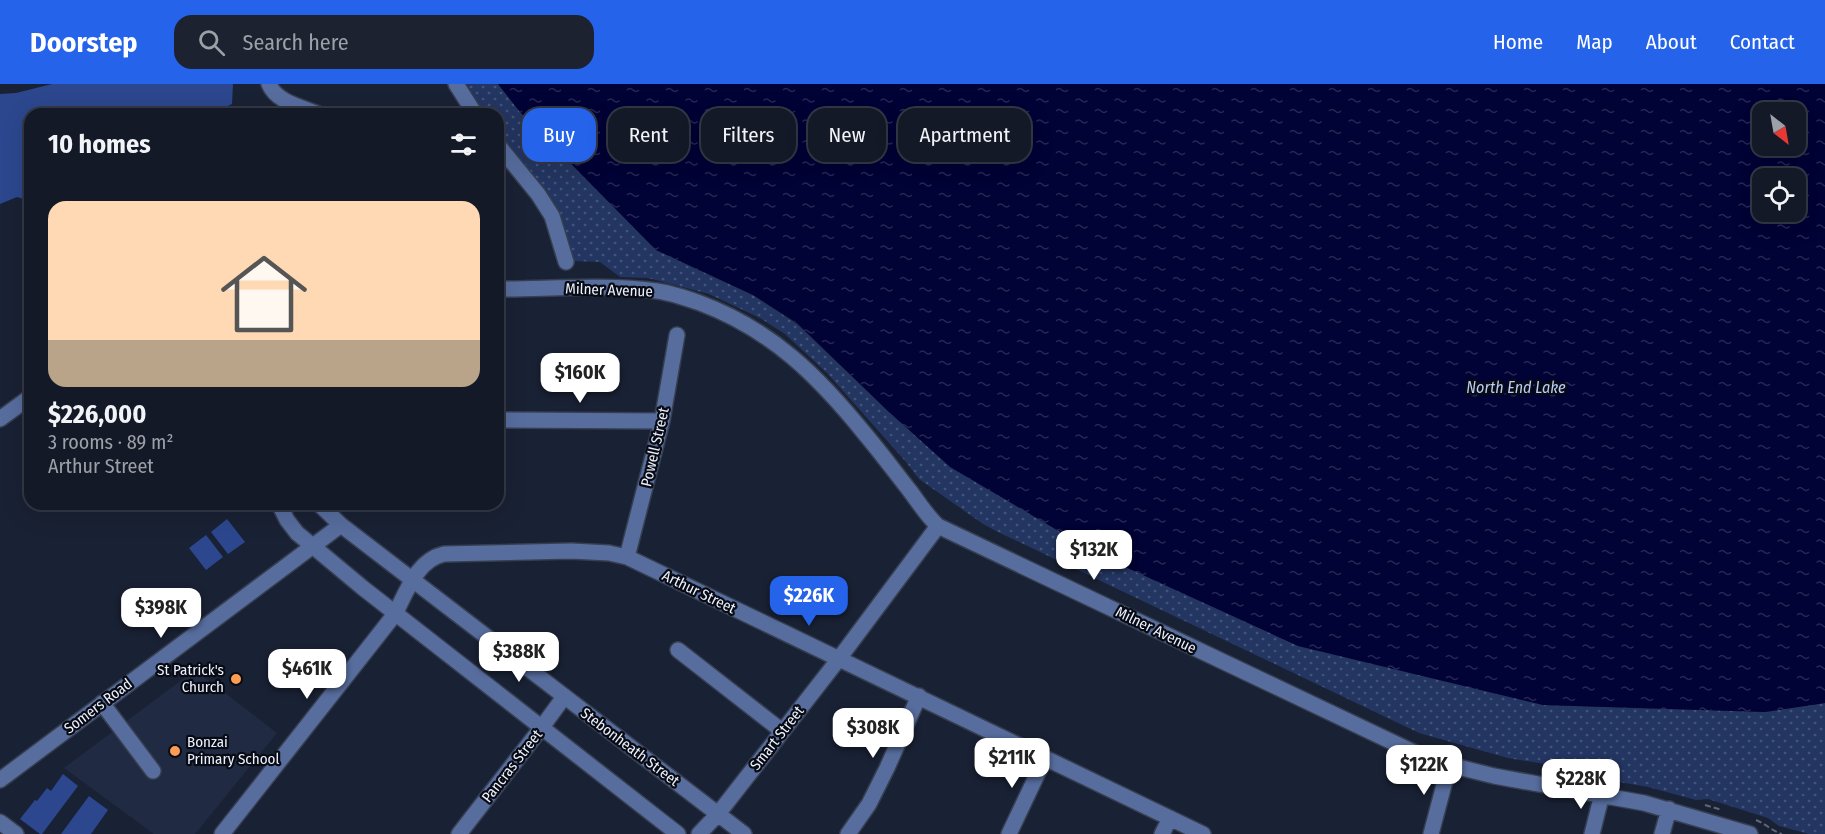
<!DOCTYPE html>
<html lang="en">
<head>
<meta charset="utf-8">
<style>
  :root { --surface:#131927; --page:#1c222f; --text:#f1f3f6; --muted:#9da0a7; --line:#323844; --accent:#2563eb }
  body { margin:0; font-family:"Fira Sans Condensed",sans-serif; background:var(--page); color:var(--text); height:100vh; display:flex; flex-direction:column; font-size:22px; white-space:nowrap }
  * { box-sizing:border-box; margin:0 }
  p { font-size:20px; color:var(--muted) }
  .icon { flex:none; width:33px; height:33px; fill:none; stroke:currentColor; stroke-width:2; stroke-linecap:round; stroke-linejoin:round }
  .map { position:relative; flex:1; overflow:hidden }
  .panel { position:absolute; left:24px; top:24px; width:480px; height:402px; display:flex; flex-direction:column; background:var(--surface); border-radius:18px; box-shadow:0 6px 24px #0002,0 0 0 2px var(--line) }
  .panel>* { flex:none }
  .banner { position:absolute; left:522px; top:24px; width:570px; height:54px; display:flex; gap:12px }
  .needle { width:39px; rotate:149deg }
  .buttons { position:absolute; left:1752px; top:18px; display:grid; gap:12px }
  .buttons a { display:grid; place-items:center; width:54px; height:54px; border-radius:12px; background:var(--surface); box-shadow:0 6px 24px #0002,0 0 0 2px var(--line); font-size:30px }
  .price { position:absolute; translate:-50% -51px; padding:0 14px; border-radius:12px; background:#fff; color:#222; font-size:20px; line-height:39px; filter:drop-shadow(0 2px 3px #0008) }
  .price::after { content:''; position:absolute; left:50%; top:36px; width:18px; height:14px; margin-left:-9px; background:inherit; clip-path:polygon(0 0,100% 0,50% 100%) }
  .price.active { background:var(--accent); color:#fff }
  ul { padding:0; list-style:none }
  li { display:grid; align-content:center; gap:12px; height:318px; padding:0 24px }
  li span { display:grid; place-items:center; height:186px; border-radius:18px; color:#555 }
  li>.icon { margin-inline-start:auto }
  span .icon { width:108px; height:108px; fill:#fffc; stroke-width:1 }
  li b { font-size:26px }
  h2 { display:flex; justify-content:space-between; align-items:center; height:72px; padding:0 24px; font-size:26px }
  .chip { padding:0 21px; border-radius:18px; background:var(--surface); box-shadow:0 6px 24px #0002,0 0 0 2px var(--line); font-size:21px; line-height:54px }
  .chip.active { background:var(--accent); color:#fff }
  header { display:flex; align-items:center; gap:36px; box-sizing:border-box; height:84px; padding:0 30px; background:var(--accent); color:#fff }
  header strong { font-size:28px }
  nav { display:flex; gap:33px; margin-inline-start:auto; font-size:21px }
  .search { width:420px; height:54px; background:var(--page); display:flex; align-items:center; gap:15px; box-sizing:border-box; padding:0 21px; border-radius:18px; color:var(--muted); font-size:22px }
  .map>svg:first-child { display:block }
</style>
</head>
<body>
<header>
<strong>Doorstep</strong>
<div class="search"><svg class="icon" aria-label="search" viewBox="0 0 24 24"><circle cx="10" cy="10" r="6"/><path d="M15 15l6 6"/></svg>Search here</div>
<nav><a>Home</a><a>Map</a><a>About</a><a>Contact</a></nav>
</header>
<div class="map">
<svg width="1825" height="750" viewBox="0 0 1825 750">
  <defs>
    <pattern id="grass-dots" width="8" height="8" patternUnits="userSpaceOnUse" patternTransform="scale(1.5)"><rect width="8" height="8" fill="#233561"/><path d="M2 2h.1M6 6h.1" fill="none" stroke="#435379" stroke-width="1.8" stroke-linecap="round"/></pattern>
    <pattern id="water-ripples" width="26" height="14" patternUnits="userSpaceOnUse" patternTransform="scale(1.5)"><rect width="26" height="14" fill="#010235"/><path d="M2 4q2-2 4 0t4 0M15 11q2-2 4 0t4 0" fill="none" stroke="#262753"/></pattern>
  </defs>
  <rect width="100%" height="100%" fill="#192134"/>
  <!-- built -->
  <path fill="#202b43" d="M195 586 277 649 195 750H154L64 684Z"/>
  <!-- grass -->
  <path fill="url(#grass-dots)" d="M452 0H498L520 28 656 166 753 211 797 240 889 328 1543 621 1765 628 1825 619V750H1809L1779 742 1768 734 1708 715 1696 716 1648 703 1573 690 1564 683 1508 674 1419 649 998 448 983 440 919 395 906 378 827 289 785 250 760 234 709 210 648 194 620 193 600 178 572 177 563 140 549 118 498 56V30H477Z"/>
  <!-- water -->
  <path fill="url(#water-ripples)" fill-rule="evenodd" d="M498 0H1825V619L1765 628 1543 621 1298 562 1101 472 950 383 889 328 797 239 753 211 656 166 520 28ZM1762 28H1796V62H1762ZM1762 94H1796V128H1762Z"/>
  <!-- building -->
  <path fill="#2c478e" d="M52 0H233L232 20 211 30H30V117L17 113 0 120V10L16 9Z
    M227 435 245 458 228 470 211 448Z
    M206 451 223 473 206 486 189 464Z
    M63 690 78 702 42 750H40L20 735 35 716 37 717 47 704 51 707Z
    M89 712 108 726 91 750H61Z"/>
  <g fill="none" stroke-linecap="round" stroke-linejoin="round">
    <defs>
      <path id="minor" d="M269 0C276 18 302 23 318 30
        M456 0 475 30
        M498 61 538 110 552 132 566 178
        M498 205C549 205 606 200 657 207 672 209 686 214 700 219 772 246 818 292 865 350 881 369 895 388 910 407 919 419 927 432 938 442L1430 676 1494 692 1644 719 1750 750
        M0 335 30 313
        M498 336 662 337
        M279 420 287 436 297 449 363 504 678 750
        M319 420 341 441 744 750
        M627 473 662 337 677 251
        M678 566 782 647
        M102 619 153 687
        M0 696 341 441
        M0 738 16 750
        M222 750 395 530C407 507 417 476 444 470L571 467 609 469 627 473 1203 750
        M459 750 542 643 564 613
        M699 750 718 730 838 576 938 442
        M848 750 869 720 887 684 919 612
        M1009 750 1045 674
        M1162 750 1170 734
        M1431 750 1449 682
        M1592 750 1602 710
        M1662 750 1669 725"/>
    </defs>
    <!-- minor casing -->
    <use href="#minor" stroke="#363e50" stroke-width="18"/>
    <!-- path -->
    <path stroke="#5f6677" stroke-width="2" stroke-dasharray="6 3" stroke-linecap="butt" d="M1705 721 1722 726
      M1756 736C1766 740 1772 747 1782 750"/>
    <!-- minor -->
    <use href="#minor" stroke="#576d9e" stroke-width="15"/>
  </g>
  <!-- markers -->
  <g fill="#fd9d55" stroke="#080b13" stroke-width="2">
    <circle cx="236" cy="595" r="6"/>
    <circle cx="175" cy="667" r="6"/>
  </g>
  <g text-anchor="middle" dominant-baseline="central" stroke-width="4.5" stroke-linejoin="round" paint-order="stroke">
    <!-- street labels -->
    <g font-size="15" fill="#ebf1fe" stroke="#080b13">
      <text transform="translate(609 206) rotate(2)">Milner Avenue</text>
      <text transform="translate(655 363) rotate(-77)">Powell Street</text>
      <text transform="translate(699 508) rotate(26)">Arthur Street</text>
      <text transform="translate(1156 546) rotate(26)">Milner Avenue</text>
      <text transform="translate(98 622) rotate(-37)">Somers Road</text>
      <text transform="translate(777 654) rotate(-52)">Smart Street</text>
      <text transform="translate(630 663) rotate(37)">Stebonheath Street</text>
      <text transform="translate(512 682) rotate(-52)">Pancras Street</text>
    </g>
    <!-- poi labels -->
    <g font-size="15" fill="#ebf1fe" stroke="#080b13" text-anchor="end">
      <text x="224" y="586">St Patrick's<tspan x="224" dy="17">Church</tspan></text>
      <text x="187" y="658" text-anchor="start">Bonzai<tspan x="187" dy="17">Primary School</tspan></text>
    </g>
    <!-- water labels -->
    <g font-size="16" font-style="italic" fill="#bacdf6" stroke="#080b13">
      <text x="1516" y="303">North End Lake</text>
    </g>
  </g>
</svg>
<div class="buttons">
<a><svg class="needle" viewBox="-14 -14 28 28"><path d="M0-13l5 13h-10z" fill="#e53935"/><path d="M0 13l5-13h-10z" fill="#9da0a7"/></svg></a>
<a><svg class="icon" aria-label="locate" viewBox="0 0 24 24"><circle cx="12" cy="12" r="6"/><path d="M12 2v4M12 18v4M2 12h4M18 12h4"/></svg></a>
</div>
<b class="price" style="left:580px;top:320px">$160K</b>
<b class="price" style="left:1094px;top:497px">$132K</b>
<b class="price active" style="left:809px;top:543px">$226K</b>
<b class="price" style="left:161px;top:555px">$398K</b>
<b class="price" style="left:519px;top:599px">$388K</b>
<b class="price" style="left:307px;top:616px">$461K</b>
<b class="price" style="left:873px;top:675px">$308K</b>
<b class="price" style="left:1012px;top:705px">$211K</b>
<b class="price" style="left:1424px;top:712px">$122K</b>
<b class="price" style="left:1581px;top:726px">$228K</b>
<div class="banner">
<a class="chip active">Buy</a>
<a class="chip">Rent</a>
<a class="chip">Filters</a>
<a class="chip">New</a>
<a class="chip">Apartment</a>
</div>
<section class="panel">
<h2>10 homes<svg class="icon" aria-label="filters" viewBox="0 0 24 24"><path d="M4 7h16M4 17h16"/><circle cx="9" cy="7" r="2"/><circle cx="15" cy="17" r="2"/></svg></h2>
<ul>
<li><span style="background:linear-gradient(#ffd9b3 75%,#b9a48a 0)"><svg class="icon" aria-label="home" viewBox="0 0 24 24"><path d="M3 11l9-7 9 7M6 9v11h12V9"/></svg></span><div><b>$226,000</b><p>3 rooms · 89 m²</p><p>Arthur Street</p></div></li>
</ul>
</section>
</div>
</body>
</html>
